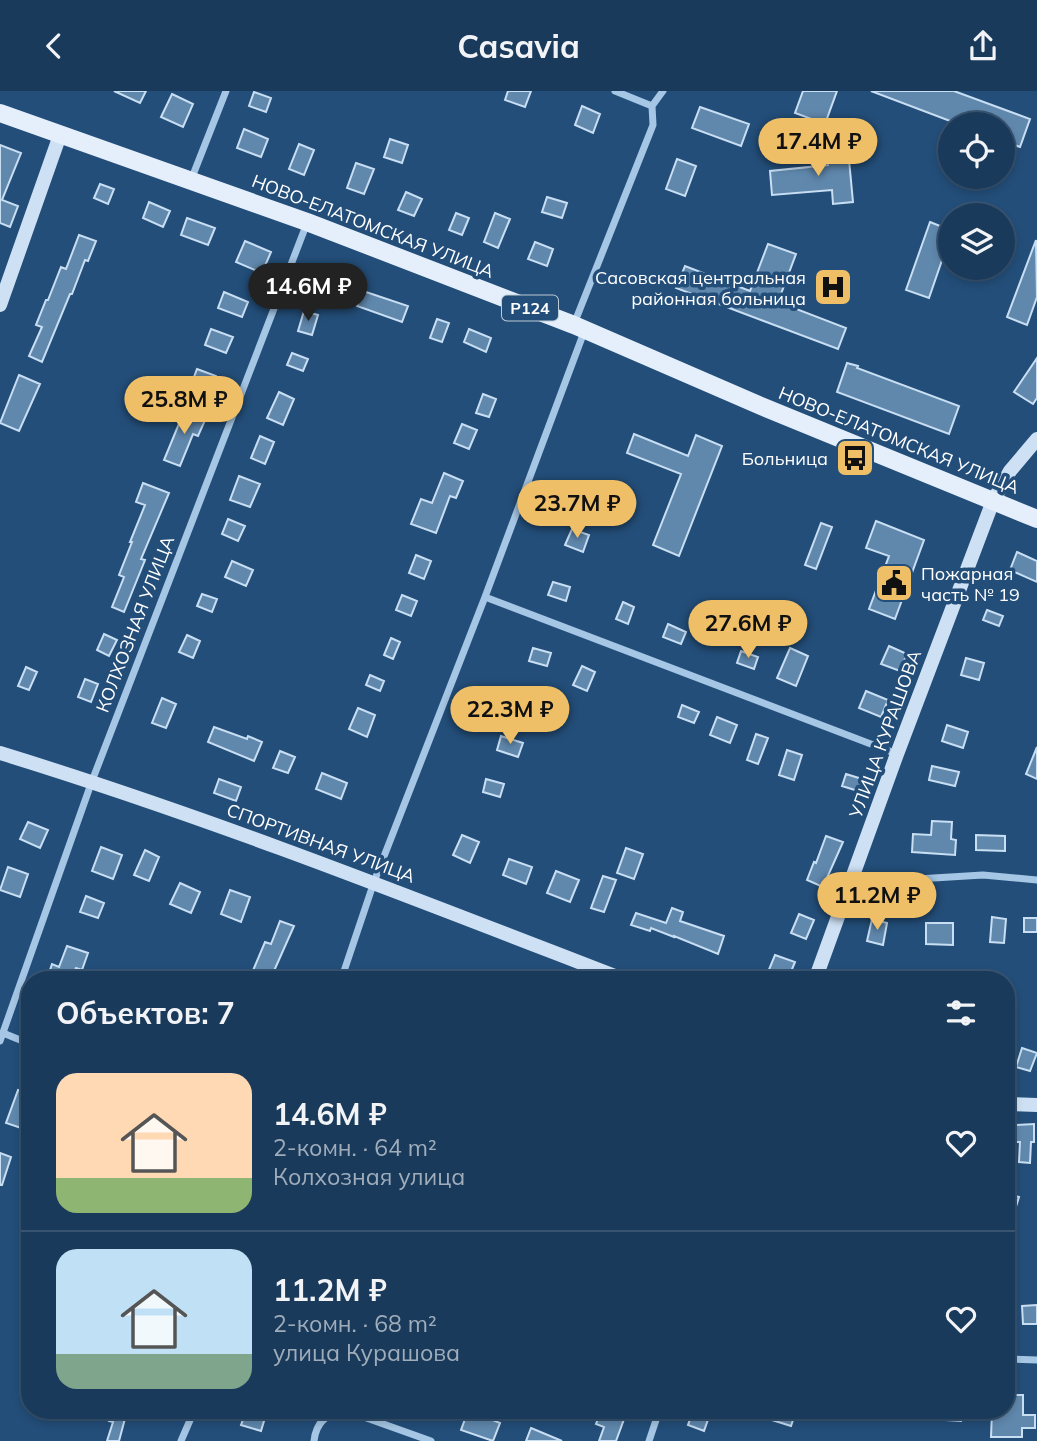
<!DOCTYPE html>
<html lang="ru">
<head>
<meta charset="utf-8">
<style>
  :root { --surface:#1a3a5b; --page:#234161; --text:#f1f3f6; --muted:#9fadbb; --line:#385471; --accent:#efbf68 }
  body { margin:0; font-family:Mulish,sans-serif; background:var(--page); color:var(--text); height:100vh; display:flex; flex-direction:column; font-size:26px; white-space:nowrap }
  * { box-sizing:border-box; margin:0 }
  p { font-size:23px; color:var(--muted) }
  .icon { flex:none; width:38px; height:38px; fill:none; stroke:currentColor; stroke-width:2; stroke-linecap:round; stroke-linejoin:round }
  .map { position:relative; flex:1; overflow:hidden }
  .panel { position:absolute; left:21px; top:880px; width:994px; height:448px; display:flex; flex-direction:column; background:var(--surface); border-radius:28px; box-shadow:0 4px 10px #0003,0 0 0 2px var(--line) }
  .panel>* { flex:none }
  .controls { position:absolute; left:938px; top:21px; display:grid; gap:14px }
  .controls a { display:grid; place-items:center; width:77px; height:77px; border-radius:50%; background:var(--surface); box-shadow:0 4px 10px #0003,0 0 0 2px var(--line); font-size:35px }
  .price { position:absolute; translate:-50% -60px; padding:0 16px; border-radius:24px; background:var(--accent); color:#111; font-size:23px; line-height:46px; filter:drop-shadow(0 2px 4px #0008) }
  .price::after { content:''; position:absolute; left:50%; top:42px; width:21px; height:16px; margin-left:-10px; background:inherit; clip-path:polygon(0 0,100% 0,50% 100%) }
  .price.on { background:#222; color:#fff }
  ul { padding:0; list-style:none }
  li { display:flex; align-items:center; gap:21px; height:175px; padding:0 35px }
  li+li { border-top:2px solid var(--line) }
  li span { display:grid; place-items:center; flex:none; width:196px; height:140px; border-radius:21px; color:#555 }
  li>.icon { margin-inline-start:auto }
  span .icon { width:84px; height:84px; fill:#fffc; stroke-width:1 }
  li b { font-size:30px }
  h2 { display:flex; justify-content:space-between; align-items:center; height:84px; padding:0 35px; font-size:30px }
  header { display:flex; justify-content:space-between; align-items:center; height:91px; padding:0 35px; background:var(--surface); font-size:32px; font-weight:700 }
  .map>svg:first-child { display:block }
</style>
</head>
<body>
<header><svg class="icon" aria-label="back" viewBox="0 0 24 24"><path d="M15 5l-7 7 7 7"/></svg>Casavia<svg class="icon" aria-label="share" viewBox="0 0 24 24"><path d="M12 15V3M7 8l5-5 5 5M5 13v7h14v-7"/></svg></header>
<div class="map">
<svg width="1037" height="1350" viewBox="0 0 1037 1350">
  <rect width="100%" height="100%" fill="#234e79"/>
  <!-- building -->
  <path fill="#6088ad" stroke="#c8def3" stroke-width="2" d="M114 0H146L140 12Z
    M508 0H531L525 16 505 9Z
    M803 0H837L825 33 795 22Z
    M871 0H954L1030 28 1020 56 1003 50V33H958Z
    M254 1 271 7 266 21 249 15Z
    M172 3 193 13 183 36 161 26Z
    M582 15 600 23 593 42 575 34Z
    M700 16 749 33 741 55 692 37Z
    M244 38 268 48 261 66 237 57Z
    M390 48 408 54 402 72 384 66Z
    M299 53 314 59 304 84 289 78Z
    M0 54 21 62 2 109 18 115 10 136 0 132Z
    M848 58 853 111 833 113 832 99 772 104 770 80 828 74 826 60Z
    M677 68 696 75 685 105 666 98Z
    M356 72 374 78 364 103 347 97Z
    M100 93 114 98 108 113 94 107Z
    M406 101 422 108 414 125 398 119Z
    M547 106 567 112 562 127 542 121Z
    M149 111 170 120 163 136 143 127Z
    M456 122 469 127 462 144 449 139Z
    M495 122 510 128 498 157 484 151Z
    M187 127 215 137 208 154 181 144Z
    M930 131 950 139V146L929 207 906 199Z
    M79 144 96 150 88 170 85 169 72 203H70L42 271 29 265 42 236 36 234 46 209H48L61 176 66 178Z
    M1036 149 1037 206 1027 234 1007 226Z
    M245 150 271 161 262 182 236 171Z
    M535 151 553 158 547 175 528 168Z
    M768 153 796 163 778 211 846 237 838 258 676 197 685 175 750 200Z
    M319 181 338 189 330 207 312 199Z
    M363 200 408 215 402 231 357 215Z
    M224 201 248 211 242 226 218 217Z
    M304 220 318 224 312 244 298 240Z
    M437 228 449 232 442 251 430 247Z
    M211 238 233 246 226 262 205 254Z
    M469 238 491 247 486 261 464 251Z
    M292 262 308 268 303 280 287 274Z
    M1037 267V307L1033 313 1014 301Z
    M847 272 858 275 857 277 959 315 949 343 837 301Z
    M197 278 216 285 210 301 191 294Z
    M19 284 40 293 19 340 0 332Z
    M279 301 294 308 283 334 267 327Z
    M483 303 496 308 489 326 476 322Z
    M185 318 206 327 198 345 193 343 180 375 164 369Z
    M462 333 477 339 469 358 454 352Z
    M634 343 688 365 696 344 722 355 679 465 653 454 681 383 627 362Z
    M260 345 274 351 265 373 251 367Z
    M444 382 463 390 456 407 450 405 436 442 411 433 421 408 432 412Z
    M239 385 260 393 250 416 230 409Z
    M143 392 169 402 141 468 145 469 124 521 112 516 124 486 119 484 132 451H130L145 414 136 411Z
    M228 428 245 435 238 450 222 443Z
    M876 430 924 449 895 528 869 518 889 465 866 457Z
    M821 432 832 436 816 478 805 474Z
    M572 438 589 444 583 461 565 454Z
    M1017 461 1037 470V491L1010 479Z
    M416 464 431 470 424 488 409 482Z
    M232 470 253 479 246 495 225 486Z
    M553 491 570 496 566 510 548 504Z
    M202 503 217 508 212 521 197 515Z
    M402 504 417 510 411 525 396 519Z
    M623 511 634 516 628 533 616 528Z
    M712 512H732V528H712Z
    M987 519 1003 525 999 535 983 529Z
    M668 533 686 541 681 553 663 546Z
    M104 543 117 549 109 565 97 559Z
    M187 544 200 550 193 567 179 561Z
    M391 547 400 551 393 568 384 564Z
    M889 555 907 563 900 580 881 573Z
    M533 557 551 562 547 575 529 570Z
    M790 557 808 565 796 595 777 587Z
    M741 560 758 566 754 578 737 572Z
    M966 567 984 572 979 589 961 584Z
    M582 575 595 581 587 600 573 594Z
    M26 576 37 581 29 599 18 595Z
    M370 584 384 590 380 600 366 594Z
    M85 588 98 593 91 611 78 606Z
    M518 598 530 603 524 618 512 613Z
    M866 600 888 609 881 626 859 617Z
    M162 607 176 613 166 637 152 632Z
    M682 614 699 621 694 632 678 626Z
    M358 617 375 624 367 646 349 638Z
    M717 626 737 634 730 652 710 644Z
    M947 634 968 641 963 657 942 650Z
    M214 636 247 648 248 645 262 651 254 670 208 651Z
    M756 643 768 647 758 673 747 669Z
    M501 645 523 652 518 666 497 659Z
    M1037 656V688L1026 683Z
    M787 659 802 664 794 689 779 684Z
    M280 660 295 666 288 682 273 677Z
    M932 675 959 681 955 695 929 689Z
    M322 682 347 692 341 708 316 698Z
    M846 683 862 688 858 700 842 695Z
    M219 688 241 696 236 710 214 702Z
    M486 688 504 693 500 706 483 701Z
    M932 730 952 731 951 748 956 749 955 764 912 761 913 743 931 744Z
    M28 731 48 739 40 757 20 748Z
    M462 744 479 751 470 772 453 764Z
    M976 744 1005 745V760L976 759Z
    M826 745 843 751 823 796 807 789 814 771 816 772Z
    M101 756 122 764 113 788 92 780Z
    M626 757 643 763 634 788 617 782Z
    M145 759 159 766 149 790 134 784Z
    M509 768 532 776 526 793 503 784Z
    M8 776 28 783 20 806 0 799Z
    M556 780 579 789 570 811 547 802Z
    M603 785 616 789 604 821 591 817Z
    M180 792 200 801 191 822 170 813Z
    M230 799 250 806 241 831 221 823Z
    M86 805 104 812 98 827 80 821Z
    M672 817 683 821 680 830 724 845 718 863 674 845V846L651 837 650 840 631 834 636 822 666 832Z
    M799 823 814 829 806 848 791 842Z
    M992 826 1006 828 1004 852 990 851Z
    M1024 827H1037V841H1024Z
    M872 828 887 832 883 854 867 850Z
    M280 830 294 835 270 889H249L265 851 271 853Z
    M926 832H953V854L926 853Z
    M67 855 88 862 82 879 76 877 71 889H58L48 885 52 873 59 876Z
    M775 864 795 871 788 888 768 881Z
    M1022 957 1037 962 1030 980 1016 976Z
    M18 999 30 1004V1022L24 1038 6 1032Z
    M1034 1033V1051H1031L1030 1072 1019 1071 1020 1051H1015V1034Z
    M0 1062 11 1066 2 1094H0Z
    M1006 1103 1019 1106 1014 1122 1006 1120Z
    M1037 1214V1233H1023L1022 1215Z
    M1006 1304H1023V1324H1035V1337H1022V1346H991L992 1320H1006Z
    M112 1320H127L119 1350H107L113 1331 109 1330Z
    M246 1320H267L261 1340 241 1334Z
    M468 1320H485L483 1325 500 1332 493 1350 461 1339Z
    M601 1320H627L616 1350H599L604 1336 596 1333Z
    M693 1320H711L704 1340 688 1334Z
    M775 1320H796L791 1335 772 1329Z
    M947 1320H962L961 1330 946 1329Z
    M531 1337 562 1350H526Z"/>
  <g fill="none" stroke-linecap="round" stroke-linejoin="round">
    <!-- street -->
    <path stroke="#a5c6e4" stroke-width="7" d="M615 0 652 15
      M191 89 226 0
      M574 233 653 34 652 15 663 0
      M485 506 897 663
      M851 792 983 784 1037 789
      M341 889 374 791 485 506 584 241
      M3 942 30 953
      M0 950 92 690 307 132
      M1006 1268 1037 1269
      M347 1320 431 1350
      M181 1350 194 1320
      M314 1350C316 1331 327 1322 345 1320
      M649 1350 659 1320"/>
    <!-- secondary -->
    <path stroke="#cee1f4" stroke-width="14" d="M0 214 60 44
      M0 662C212 727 418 809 625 889
      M815 889 897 663 993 410 1010 380 1037 348
      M1006 1013 1037 1014"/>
    <!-- primary -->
    <path stroke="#e5effc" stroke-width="18" d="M0 22 307 131 574 234 761 315 1037 428"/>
  </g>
  <!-- icons -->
  <defs>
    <symbol id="hospital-square" viewBox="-11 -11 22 22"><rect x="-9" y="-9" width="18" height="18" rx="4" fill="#efbf68" stroke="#234e79"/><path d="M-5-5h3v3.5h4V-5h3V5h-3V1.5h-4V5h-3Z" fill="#111"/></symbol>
    <symbol id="bus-square" viewBox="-11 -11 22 22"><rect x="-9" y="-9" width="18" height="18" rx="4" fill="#efbf68" stroke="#234e79"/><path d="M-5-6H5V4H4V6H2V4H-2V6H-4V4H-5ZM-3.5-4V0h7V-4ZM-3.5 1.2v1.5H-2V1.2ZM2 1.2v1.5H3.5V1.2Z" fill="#111"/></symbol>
    <symbol id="civic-square" viewBox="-11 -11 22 22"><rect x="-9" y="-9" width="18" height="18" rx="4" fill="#efbf68" stroke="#234e79"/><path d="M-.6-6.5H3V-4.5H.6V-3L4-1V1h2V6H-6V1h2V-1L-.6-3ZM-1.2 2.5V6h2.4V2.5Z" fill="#111"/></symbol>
  </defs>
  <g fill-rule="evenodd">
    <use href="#hospital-square" x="811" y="174" width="44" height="44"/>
    <use href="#bus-square" x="833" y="345" width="44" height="44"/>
    <use href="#civic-square" x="872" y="470" width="44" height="44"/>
  </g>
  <g text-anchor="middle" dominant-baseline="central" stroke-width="7" stroke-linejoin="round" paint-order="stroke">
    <!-- shield labels -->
    <rect fill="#234e79" stroke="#bdcad7" stroke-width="2" x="502" y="204.5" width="56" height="25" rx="5"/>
    <g font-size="16" font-weight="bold" fill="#fff">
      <text x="530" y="217">Р124</text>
    </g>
    <!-- street labels -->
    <g font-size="18" fill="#fff" stroke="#234e79">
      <text transform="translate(373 135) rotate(21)">НОВО-ЕЛАТОМСКАЯ УЛИЦА</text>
      <text transform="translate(899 349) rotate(22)">НОВО-ЕЛАТОМСКАЯ УЛИЦА</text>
      <text transform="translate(135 533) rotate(-69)">КОЛХОЗНАЯ УЛИЦА</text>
      <text transform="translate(885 643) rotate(-70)">УЛИЦА КУРАШОВА</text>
      <text transform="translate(321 752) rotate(20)">СПОРТИВНАЯ УЛИЦА</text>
    </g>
    <!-- poi labels -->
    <g font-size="18" fill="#fff" stroke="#234e79" text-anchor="end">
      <text x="806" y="186">Сасовская центральная<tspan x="806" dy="21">районная больница</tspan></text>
      <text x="828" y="367">Больница</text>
      <text x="921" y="482" text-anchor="start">Пожарная<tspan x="921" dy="21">часть № 19</tspan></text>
    </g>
  </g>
</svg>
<div class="controls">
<a><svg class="icon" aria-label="locate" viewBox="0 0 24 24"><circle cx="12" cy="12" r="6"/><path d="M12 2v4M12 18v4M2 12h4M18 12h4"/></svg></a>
<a><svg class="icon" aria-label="layers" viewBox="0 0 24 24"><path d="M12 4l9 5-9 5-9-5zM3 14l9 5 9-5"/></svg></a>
</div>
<b class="price" style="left:818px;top:87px">17.4M ₽</b>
<b class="price on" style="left:308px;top:232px">14.6M ₽</b>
<b class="price" style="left:184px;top:345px">25.8M ₽</b>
<b class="price" style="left:577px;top:449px">23.7M ₽</b>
<b class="price" style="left:748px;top:569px">27.6M ₽</b>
<b class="price" style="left:510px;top:655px">22.3M ₽</b>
<b class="price" style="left:877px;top:841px">11.2M ₽</b>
<section class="panel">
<h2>Объектов: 7<svg class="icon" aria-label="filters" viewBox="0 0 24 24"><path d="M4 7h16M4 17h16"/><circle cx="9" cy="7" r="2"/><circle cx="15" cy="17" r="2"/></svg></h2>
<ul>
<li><span style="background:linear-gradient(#ffd9b3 75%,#8fb573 0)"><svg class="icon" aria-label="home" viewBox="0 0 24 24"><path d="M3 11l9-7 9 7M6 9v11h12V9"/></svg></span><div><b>14.6M ₽</b><p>2-комн. · 64 m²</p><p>Колхозная улица</p></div><svg class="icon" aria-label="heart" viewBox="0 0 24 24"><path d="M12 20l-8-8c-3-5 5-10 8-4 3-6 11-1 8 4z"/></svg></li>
<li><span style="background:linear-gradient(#bfe0f5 75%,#7fa58c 0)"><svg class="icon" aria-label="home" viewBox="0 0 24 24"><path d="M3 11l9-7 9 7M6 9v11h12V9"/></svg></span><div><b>11.2M ₽</b><p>2-комн. · 68 m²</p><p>улица Курашова</p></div><svg class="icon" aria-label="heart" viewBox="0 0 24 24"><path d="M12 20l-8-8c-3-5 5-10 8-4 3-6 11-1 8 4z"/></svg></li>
</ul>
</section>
</div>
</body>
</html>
